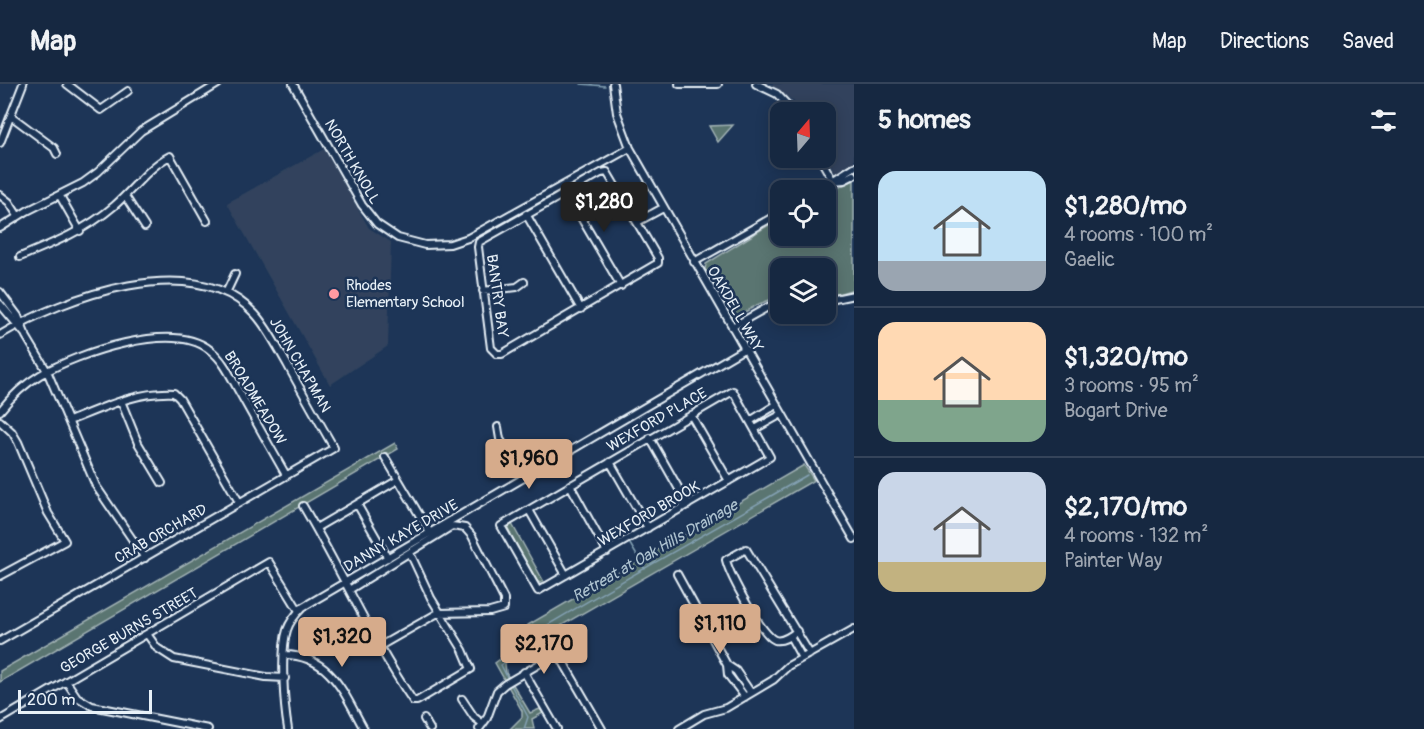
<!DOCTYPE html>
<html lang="en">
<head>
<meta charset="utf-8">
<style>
  :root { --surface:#162841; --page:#23344c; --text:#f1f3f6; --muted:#9ea6b1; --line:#35445a; --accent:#d6ab8b }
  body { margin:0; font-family:Pangolin,sans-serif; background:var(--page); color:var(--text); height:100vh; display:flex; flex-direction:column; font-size:22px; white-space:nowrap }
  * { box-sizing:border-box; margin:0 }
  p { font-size:20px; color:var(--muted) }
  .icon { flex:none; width:33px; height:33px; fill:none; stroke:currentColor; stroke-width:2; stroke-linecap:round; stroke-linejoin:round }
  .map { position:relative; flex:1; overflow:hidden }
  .drawer { display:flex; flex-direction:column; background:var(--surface); width:570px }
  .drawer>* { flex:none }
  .needle { width:39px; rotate:19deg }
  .tools { position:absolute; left:770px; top:18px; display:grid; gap:12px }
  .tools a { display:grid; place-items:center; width:66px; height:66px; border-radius:12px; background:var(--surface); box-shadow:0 3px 15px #0003,0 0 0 2px var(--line); font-size:30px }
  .scale { position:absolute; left:18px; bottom:15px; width:134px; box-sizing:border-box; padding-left:6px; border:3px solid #e8f1f8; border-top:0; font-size:16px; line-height:21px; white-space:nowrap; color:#e8f1f8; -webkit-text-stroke:4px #1d3557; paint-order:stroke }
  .price { position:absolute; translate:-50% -51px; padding:0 14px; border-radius:6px; background:var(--accent); color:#111; font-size:20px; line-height:39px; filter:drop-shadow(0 2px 3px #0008) }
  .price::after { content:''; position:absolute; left:50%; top:36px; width:18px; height:14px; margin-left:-9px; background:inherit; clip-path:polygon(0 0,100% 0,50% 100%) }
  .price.on { background:#222; color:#fff }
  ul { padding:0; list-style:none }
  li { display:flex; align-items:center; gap:18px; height:150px; padding:0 24px }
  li+li { border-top:2px solid var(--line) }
  li span { display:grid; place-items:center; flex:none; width:168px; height:120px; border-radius:18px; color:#555 }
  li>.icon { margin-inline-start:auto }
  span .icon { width:72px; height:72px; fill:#fffc; stroke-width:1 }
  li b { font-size:26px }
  h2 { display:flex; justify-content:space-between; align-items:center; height:72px; padding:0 24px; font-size:26px }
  header { display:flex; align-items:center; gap:36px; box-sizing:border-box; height:84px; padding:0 30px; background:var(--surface); border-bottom:2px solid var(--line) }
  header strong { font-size:28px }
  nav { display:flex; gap:33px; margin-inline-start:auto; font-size:21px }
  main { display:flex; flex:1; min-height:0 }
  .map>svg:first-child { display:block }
</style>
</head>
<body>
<header>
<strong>Map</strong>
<nav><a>Map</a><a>Directions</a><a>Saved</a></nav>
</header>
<main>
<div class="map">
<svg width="854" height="645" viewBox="0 0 854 645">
  <rect width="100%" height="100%" fill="#1d3557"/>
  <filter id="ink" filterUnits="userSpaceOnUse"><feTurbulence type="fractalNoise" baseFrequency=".0167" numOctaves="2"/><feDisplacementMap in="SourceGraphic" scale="12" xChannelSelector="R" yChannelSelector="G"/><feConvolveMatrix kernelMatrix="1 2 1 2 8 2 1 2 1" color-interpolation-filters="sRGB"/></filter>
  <g filter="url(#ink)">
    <!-- built -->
    <path fill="#30435d" d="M770 0H854V80L836 90 825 71V28H800L794 18Z
      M324 65 369 144 391 158 388 262 330 301 227 119Z"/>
    <!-- green -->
    <path fill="#5a7471" stroke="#a1b2b4" stroke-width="1.5" d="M733 41 718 58 709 42Z
      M854 96V205L831 212H825V184H780V212L759 220 734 234 705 185 706 180 780 134V152H825V110Z
      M395 359 398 365 0 598V587Z
      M804 381 814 396 536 556 533 562 505 579 506 589 530 629 540 625 543 629 532 635 534 645H510L522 633V627L495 579 520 560 528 541Z
      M512 440 544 498 540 499 537 497 511 451 508 444Z"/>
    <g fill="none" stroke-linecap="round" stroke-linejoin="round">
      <!-- stream -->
      <path stroke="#84a2b4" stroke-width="1.5" d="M581 0 605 2
        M630 460 645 485
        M507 593 501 581 526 563 531 551C622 496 715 445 807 391
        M511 601 528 633 524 645"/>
      <defs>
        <path id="minor" d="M67 0 101 26 128 7
          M293 0 362 121 377 140 398 154 425 161 450 160 468 154 630 64
          M613 0 617 29 630 64 854 455
          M679 0H718
          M756 0 777 10 794 28
          M11 32 54 64 57 70
          M0 59 23 0
          M820 74 833 97
          M607 88 658 174V179L502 270H497L491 264 478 163 479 158 601 89Z
          M834 97 844 96 854 91
          M818 106 854 83
          M566 108 621 202
          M0 111 9 118 18 132
          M60 112 80 147
          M125 112 145 143
          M526 130 581 225
          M637 138 663 124
          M0 144 27 127 83 99 98 88 141 47 218 0
          M20 173C54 159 86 146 114 122 133 106 148 83 170 72L207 137
          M694 178 780 129
          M483 207 517 203 524 198
          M0 208 18 232 26 252 47 287 96 402 145 474
          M226 209 235 190
          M825 217 854 211
          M0 220 26 251
          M732 243 768 223 780 219
          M0 251C64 213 194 164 255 230 268 244 277 263 287 280 302 308 318 336 334 364L0 557
          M733 307 770 373 538 507 501 442Z
          M121 317 138 359 162 399
          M0 327C11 313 25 300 40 291 78 269 173 236 210 266 225 277 232 296 241 311 256 338 271 365 286 391
          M691 331 729 397
          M0 337 12 348 18 358 48 429 65 457 0 492
          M69 337C102 324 137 307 174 309L180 315 239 418
          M750 337 776 321
          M498 343 500 355 524 394
          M755 345 782 330
          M650 354 688 421
          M385 373 430 449
          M610 378 648 444
          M570 401 607 468
          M357 420 388 474
          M303 422C341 486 371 555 413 617H417L471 585 463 566 431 514 410 469
          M529 426 566 491
          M316 444 398 396
          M677 490 727 581
          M349 506 452 442 465 444 472 452 504 515V524L490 528 438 529 380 562
          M797 547C792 551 782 558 775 556 761 550 730 492 726 476L746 465 810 570
          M147 550 157 564 174 575 266 593 285 594
          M790 552 802 574
          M284 571C331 571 344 610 364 645
          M524 588 557 645
          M66 597 77 613 92 622 208 645
          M745 613 728 591 727 581 736 587 751 609
          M462 615 474 633 483 640
          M424 635 430 645
          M0 636 269 478 299 527
          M288 645C284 622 280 567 287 546 290 537 296 530 303 523L744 265
          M479 645 487 634 497 607 505 600 558 569 602 645
          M679 645 704 630 726 624 773 596 788 582 854 545"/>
      </defs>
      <!-- minor casing -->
      <use href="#minor" stroke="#e8f1f8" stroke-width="10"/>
      <!-- minor -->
      <use href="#minor" stroke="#1d3557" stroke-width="6"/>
    </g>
  </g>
  <!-- markers -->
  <circle fill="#ff9aa2" stroke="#1d3557" stroke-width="2" cx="334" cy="210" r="6"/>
  <g text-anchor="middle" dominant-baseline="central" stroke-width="5" stroke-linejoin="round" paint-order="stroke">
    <!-- street labels -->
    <g font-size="15" fill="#e8f1f8" stroke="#1d3557">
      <text transform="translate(352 78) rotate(60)">NORTH KNOLL</text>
      <text transform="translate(497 212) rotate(82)">BANTRY BAY</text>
      <text transform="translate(735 225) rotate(60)">OAKDELL WAY</text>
      <text transform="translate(300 281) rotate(60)">JOHN CHAPMAN</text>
      <text transform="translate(255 314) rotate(59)">BROADMEADOW</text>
      <text transform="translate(657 336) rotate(-30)">WEXFORD PLACE</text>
      <text transform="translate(649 430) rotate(-30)">WEXFORD BROOK</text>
      <text transform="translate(161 450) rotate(-30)">CRAB ORCHARD</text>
      <text transform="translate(401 452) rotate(-30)">DANNY KAYE DRIVE</text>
      <text transform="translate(129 547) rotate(-30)">GEORGE BURNS STREET</text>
    </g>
    <!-- poi labels -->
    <g font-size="15" fill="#e8f1f8" stroke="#1d3557" text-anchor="start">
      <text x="346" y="201">Rhodes<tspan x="346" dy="17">Elementary School</tspan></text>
    </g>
    <!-- water labels -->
    <g font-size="16" font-style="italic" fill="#aec3d0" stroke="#1d3557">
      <text transform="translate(655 467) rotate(-30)">Retreat at Oak Hills Drainage</text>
    </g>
  </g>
</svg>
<div class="tools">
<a><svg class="needle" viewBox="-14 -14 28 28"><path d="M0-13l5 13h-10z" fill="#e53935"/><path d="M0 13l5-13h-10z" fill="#9ea6b1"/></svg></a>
<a><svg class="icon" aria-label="locate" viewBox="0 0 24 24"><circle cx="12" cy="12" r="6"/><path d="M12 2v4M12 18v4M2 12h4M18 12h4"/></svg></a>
<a><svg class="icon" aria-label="layers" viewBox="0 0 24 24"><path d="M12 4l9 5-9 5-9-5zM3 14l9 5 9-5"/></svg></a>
</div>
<div class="scale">200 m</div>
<b class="price on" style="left:604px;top:149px">$1,280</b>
<b class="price" style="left:529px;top:406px">$1,960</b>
<b class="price" style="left:720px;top:571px">$1,110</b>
<b class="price" style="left:342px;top:584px">$1,320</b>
<b class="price" style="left:544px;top:591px">$2,170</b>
</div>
<section class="drawer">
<h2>5 homes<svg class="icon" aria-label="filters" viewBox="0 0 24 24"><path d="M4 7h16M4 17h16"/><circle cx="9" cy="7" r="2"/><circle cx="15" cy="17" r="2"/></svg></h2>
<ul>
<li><span style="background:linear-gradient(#bfe0f5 75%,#9aa5b1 0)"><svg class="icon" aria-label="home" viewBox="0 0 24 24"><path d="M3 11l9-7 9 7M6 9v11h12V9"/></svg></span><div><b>$1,280/mo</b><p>4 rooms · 100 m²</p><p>Gaelic</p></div></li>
<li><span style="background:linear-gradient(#ffd9b3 65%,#7fa58c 0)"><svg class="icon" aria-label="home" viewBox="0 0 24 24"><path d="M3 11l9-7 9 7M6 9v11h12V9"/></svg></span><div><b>$1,320/mo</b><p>3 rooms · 95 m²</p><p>Bogart Drive</p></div></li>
<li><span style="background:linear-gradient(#c9d6e8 75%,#c2b280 0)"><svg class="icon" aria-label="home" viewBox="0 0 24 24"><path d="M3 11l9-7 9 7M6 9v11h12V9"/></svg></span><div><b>$2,170/mo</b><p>4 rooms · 132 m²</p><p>Painter Way</p></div></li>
</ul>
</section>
</main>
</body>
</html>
